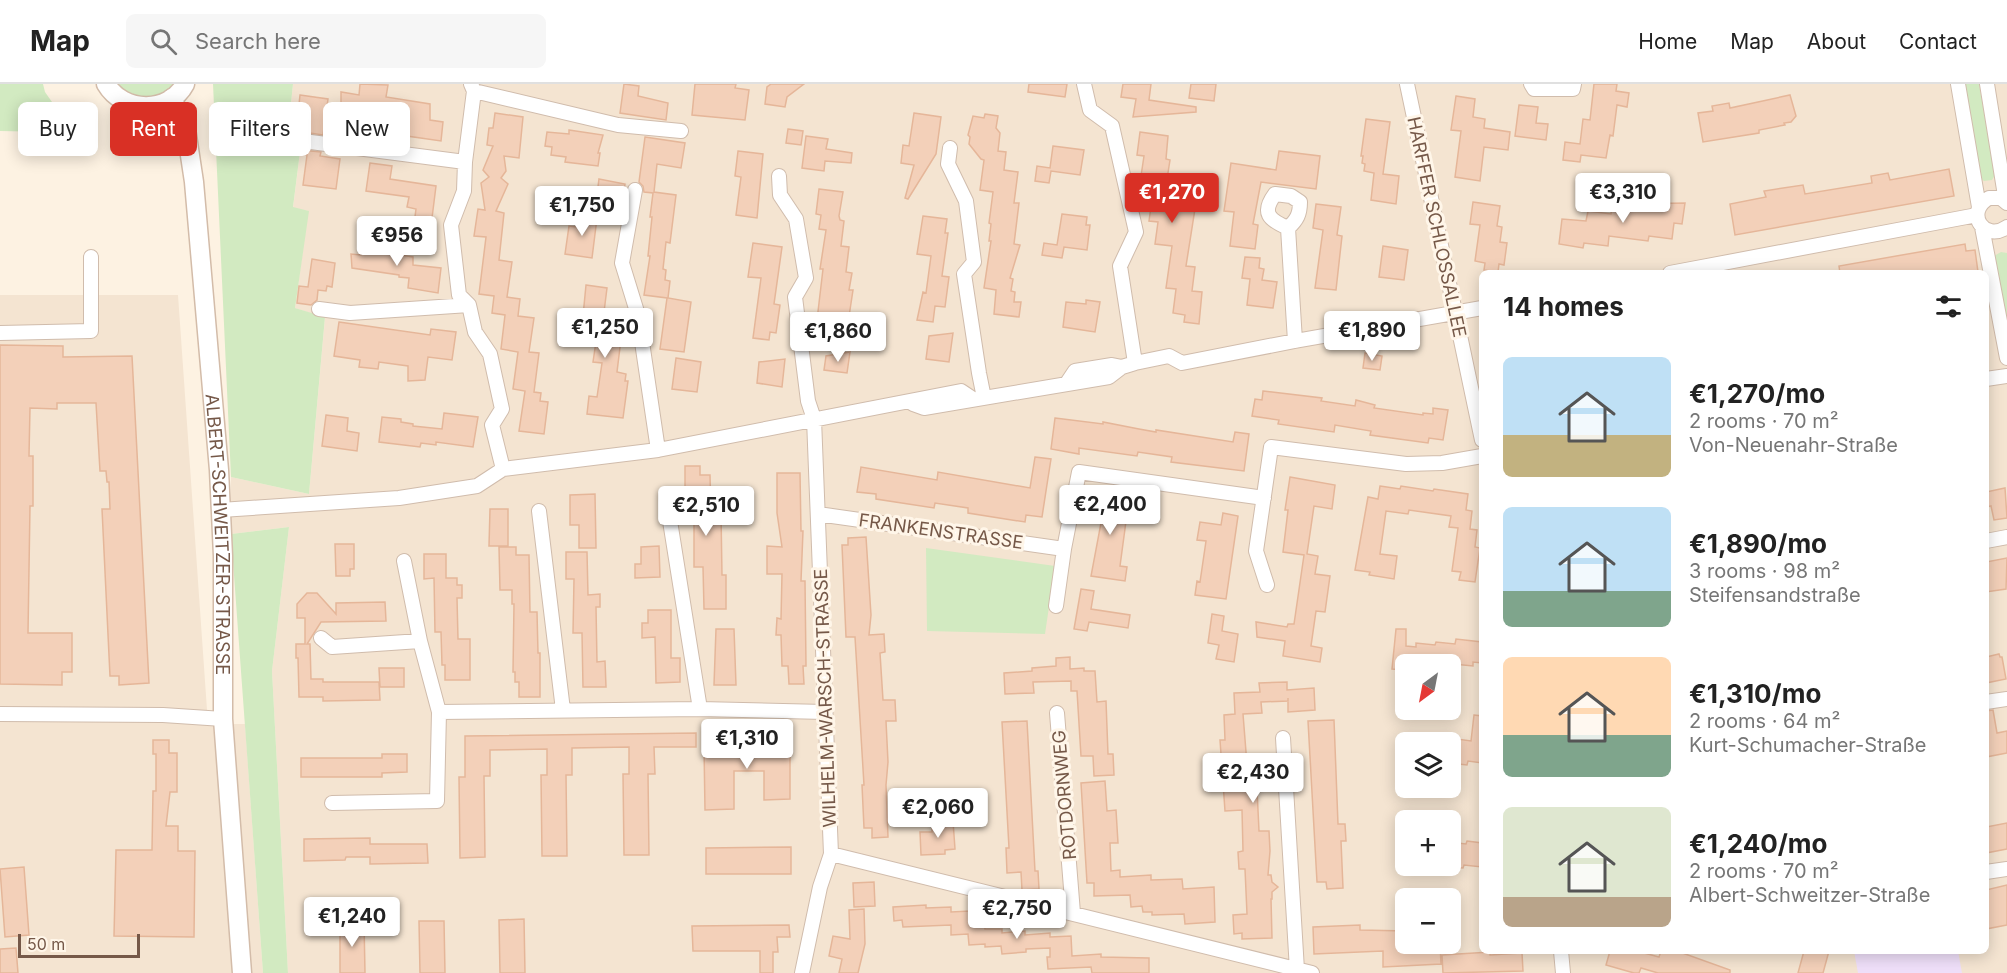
<!DOCTYPE html>
<html lang="en">
<head>
<meta charset="utf-8">
<style>
  :root { --surface:#fff; --page:#f6f6f6; --text:#222; --muted:#767676; --line:#e0e0e0; --accent:#d93025 }
  body { margin:0; font-family:Inter,sans-serif; background:var(--page); color:var(--text); height:100vh; display:flex; flex-direction:column; font-size:22px; white-space:nowrap }
  * { box-sizing:border-box; margin:0 }
  p { font-size:20px; color:var(--muted) }
  .icon { flex:none; width:33px; height:33px; fill:none; stroke:currentColor; stroke-width:2; stroke-linecap:round; stroke-linejoin:round }
  .map { position:relative; flex:1; overflow:hidden }
  .drawer { position:absolute; left:1479px; top:186px; width:510px; height:684px; display:flex; flex-direction:column; background:var(--surface); border-radius:9px; box-shadow:0 3px 15px #0003 }
  .drawer>* { flex:none }
  .banner { position:absolute; left:18px; top:18px; width:570px; height:54px; display:flex; gap:12px }
  .needle { width:39px; rotate:212deg }
  .controls { position:absolute; left:1395px; top:570px; display:grid; gap:12px }
  .controls a { display:grid; place-items:center; width:66px; height:66px; border-radius:9px; background:var(--surface); box-shadow:0 3px 15px #0003; font-size:30px }
  .scale { position:absolute; left:18px; bottom:15px; width:122px; box-sizing:border-box; padding-left:6px; border:3px solid #755848; border-top:0; font-size:16px; line-height:21px; white-space:nowrap; color:#755848; -webkit-text-stroke:4px #fff6e9; paint-order:stroke }
  .price { position:absolute; translate:-50% -51px; padding:0 14px; border-radius:6px; background:#fff; color:#222; font-size:20px; line-height:39px; filter:drop-shadow(0 2px 3px #0008) }
  .price::after { content:''; position:absolute; left:50%; top:36px; width:18px; height:14px; margin-left:-9px; background:inherit; clip-path:polygon(0 0,100% 0,50% 100%) }
  .price.active { background:var(--accent); color:#fff }
  ul { padding:0; list-style:none }
  li { display:flex; align-items:center; gap:18px; height:150px; padding:0 24px }
  li span { display:grid; place-items:center; flex:none; width:168px; height:120px; border-radius:9px; color:#555 }
  li>.icon { margin-inline-start:auto }
  span .icon { width:72px; height:72px; fill:#fffc; stroke-width:1 }
  li b { font-size:26px }
  h2 { display:flex; justify-content:space-between; align-items:center; height:72px; padding:0 24px; font-size:26px }
  .tag { padding:0 21px; border-radius:9px; background:var(--surface); box-shadow:0 3px 15px #0003; font-size:21px; line-height:54px }
  .tag.active { background:var(--accent); color:#fff }
  header { display:flex; align-items:center; gap:36px; box-sizing:border-box; height:84px; padding:0 30px; background:var(--surface); border-bottom:2px solid var(--line) }
  header strong { font-size:28px }
  nav { display:flex; gap:33px; margin-inline-start:auto; font-size:21px }
  .search { width:420px; height:54px; background:var(--page); display:flex; align-items:center; gap:15px; box-sizing:border-box; padding:0 21px; border-radius:9px; color:var(--muted); font-size:22px }
  .map>svg:first-child { display:block }
</style>
</head>
<body>
<header>
<strong>Map</strong>
<div class="search"><svg class="icon" aria-label="search" viewBox="0 0 24 24"><circle cx="10" cy="10" r="6"/><path d="M15 15l6 6"/></svg>Search here</div>
<nav><a>Home</a><a>Map</a><a>About</a><a>Contact</a></nav>
</header>
<div class="map">
<svg width="2007" height="889" viewBox="0 0 2007 889">
  <rect width="100%" height="100%" fill="#fdf2e2"/>
  <!-- residential -->
  <path fill="#f4e4d1" fill-rule="evenodd" d="M293 0H2007V889H288L272 587 289 443 231 450V393L309 410 325 234 295 224 308 127 293 124 301 60 287 58ZM1482 189H1986V867H1482ZM1406 580H1450V626H1406ZM1406 658H1450V704H1406ZM1406 736H1450V782H1406ZM1406 814H1450V860H1406Z
    M0 211H178L208 640H245L263 889H0Z"/>
  <!-- education -->
  <path fill="#efdff9" d="M1854 867H1958L1962 889H1858Z"/>
  <!-- green -->
  <path fill="#d2eac1" d="M0 0H43L45 8 52 18 59 41 52 48 0 47Z
    M116 0H174C157 19 134 15 116 0Z
    M213 0H293L287 58 301 60 293 123 309 127 295 224 325 233 309 410 231 393Z
    M1963 0H1979L1995 91 1992 96 1984 97 1979 93Z
    M2001 168 2007 169V251L1994 172Z
    M289 443 272 587 288 889H263L231 450Z
    M926 464 1055 482 1045 550 927 547Z"/>
  <!-- building -->
  <path fill="#f3d0b9" stroke="#e5b699" stroke-width="1.5" d="M360 0 388 1 386 13 430 20V36L443 38 441 57 407 52 409 33 391 30 392 28 354 23V25L341 23V8L359 11Z
    M624 0 639 2 638 12 668 19 666 36 620 29Z
    M695 0H736L735 4 749 6 745 36 692 31Z
    M771 0H804L787 13 785 23 765 20 767 3Z
    M1029 0H1067L1065 13 1028 8Z
    M1123 0H1151L1149 16 1196 23V28L1133 33 1136 15 1121 13Z
    M1191 0H1216L1214 17 1189 14Z
    M1594 0H1617L1616 7 1629 9 1627 23 1617 21 1613 52 1610 51 1606 74 1581 71 1580 78 1563 76 1565 58 1580 60 1583 35 1590 36Z
    M300 11 328 15 323 51 303 48 304 40 297 39Z
    M1790 11 1796 32 1791 38 1784 39 1785 41 1759 46V49L1703 58 1698 29 1713 27 1712 22 1729 19 1730 24Z
    M1456 12 1475 15 1473 33 1485 35 1484 44 1510 48 1508 66 1484 63 1480 97 1455 93 1461 47 1451 46Z
    M1519 21 1538 23 1536 39 1548 40 1546 56 1515 52Z
    M495 29 523 33 519 74 504 72 506 87 501 94 508 100 496 127 504 129 499 176 512 178 507 213 520 215 518 232 534 234 529 268 539 269 534 308 541 309 540 317 548 318 544 350 519 347 525 307 513 305 518 268 501 265 505 231 492 229 494 212 479 210 486 153 474 152 478 125 485 126 481 99 489 93 483 86 493 62 487 61 489 44H493Z
    M914 29 941 33 936 70 908 115 905 114 914 81 901 79 903 61 909 62Z
    M985 30 998 32 996 44 1000 49 998 67 1006 68 1004 86 1018 88 1014 119H1019L1014 160 1020 161 1010 194 1013 195 1011 207 1015 208 1014 218H1021L1019 233 994 230 996 206 984 204 991 157H989L991 140 989 139 993 108 980 106 984 76 981 75 969 60 970 53 968 51 973 32 984 34Z
    M1366 35 1390 38 1383 90 1399 92 1396 120 1371 116 1374 89 1364 87 1365 80 1362 79 1363 72H1361Z
    M788 45 803 47 801 61 786 59Z
    M569 46 603 51 598 69H600L598 82 565 78 566 73 551 71 552 63 545 62 547 48 569 50Z
    M1140 48 1168 52 1166 75 1170 76 1167 95 1180 97 1178 109 1197 112 1186 182 1195 183 1192 207 1202 208 1199 240 1184 238 1185 231 1173 229 1176 205 1166 204 1172 162 1155 160 1158 138 1149 137 1155 94 1141 92 1144 72 1137 71Z
    M806 52 828 55 826 65 852 69 851 79 825 77 824 87 802 84Z
    M645 53 685 59 681 84 657 80 654 108 676 111 670 159 666 158 663 185 666 186 665 196 670 197 668 214 691 218 684 268 660 265 667 214 644 211 650 172H648L652 133H650L653 109 644 108 643 102 639 98Z
    M1053 62 1084 66 1080 91 1051 87 1049 99 1035 97 1037 82 1050 84Z
    M301 66 321 68 320 72 340 75 336 105 303 101 307 71 300 70Z
    M738 67 763 70 757 134 736 131 741 93 735 92Z
    M1279 67 1320 72 1316 105 1261 98 1253 140 1258 141 1255 165 1230 162 1234 128 1224 127 1231 79 1276 86Z
    M370 79 392 82 390 95 436 102 431 142 414 140 416 125 407 123 409 113 366 107Z
    M1949 85 1954 112 1735 151 1730 120 1766 113 1764 107 1803 101 1805 110 1872 99 1871 92 1888 89 1890 96Z
    M599 95 625 100 621 129 595 126Z
    M819 105 843 108 839 132 840 136 844 137 841 162 849 163 846 188 852 189 849 206H853L848 239 863 241 861 257 852 256V259L831 256 834 238 817 236 823 185H820L826 146 819 145 821 131 816 130Z
    M1613 115 1630 117V120L1685 119 1682 140 1674 139 1672 155 1649 152 1648 157 1609 152 1608 162 1584 159 1583 164 1559 160 1562 135 1586 137 1588 127 1611 130Z
    M1473 118 1500 122 1497 142 1502 143 1500 158 1507 159 1504 181 1499 180 1498 188 1484 186 1485 179 1475 177 1480 141 1470 140Z
    M1316 120 1341 123 1337 151 1342 152 1336 206 1315 204 1323 146 1313 144Z
    M1062 130 1087 133 1086 141H1090L1087 166 1064 163 1062 174 1042 171 1044 159 1057 161Z
    M577 131 597 134 592 174 565 170 569 142 576 143Z
    M923 132 947 135 945 149H948L942 192 949 193 945 223 935 222 933 238 917 236 923 208 926 209 931 172 917 170Z
    M363 159 395 164 394 170 413 173V181L441 184 438 209 408 204 409 194 399 193V191L352 184 351 170 361 171Z
    M753 159 782 163 774 220 780 221 776 249 770 248 769 256 753 254 761 194 748 193Z
    M1965 160 1966 167 1975 166 1978 188 1840 189 1839 182Z
    M1383 162 1408 166 1404 196 1379 193Z
    M1245 173 1260 174 1259 184 1264 185 1262 196 1277 198 1273 224 1247 221 1250 195 1242 194Z
    M312 175 335 179 332 203 327 202 326 207 318 206 317 216 311 221 297 219 299 202 308 203Z
    M586 201 607 204 602 244 622 247 617 288 626 290 625 297H628L623 334 587 330 589 312 597 313 602 279 593 278 598 244 586 243 588 233 583 232Z
    M1086 216 1100 218 1095 248 1063 243 1066 218 1086 220Z
    M339 238 430 251 431 245 456 248 452 276 428 273 425 296 408 297V282L379 278 378 285 359 283 360 276 334 272Z
    M953 249 949 278 926 275 929 252Z
    M0 261 63 262V273L132 272 149 599 119 601V592H110L102 425H110L109 398H107L106 387H100L96 319H57V325L30 324 29 372H33V422H30L28 549H72V588H62V601L0 600Z
    M850 268 847 289 824 286 826 272Z
    M1365 269 1382 272 1380 286 1363 284Z
    M676 274 701 278 697 308 672 305Z
    M785 275 782 303 757 299 759 278Z
    M1263 307 1322 314 1321 317 1355 322 1356 316 1375 321 1374 324 1423 331V329L1433 330V324L1448 326 1443 356 1429 354 1428 359 1370 351 1371 347 1335 341 1334 348 1278 340 1279 336 1252 332 1255 315 1262 316Z
    M444 329 478 333 473 363 436 358V361L421 359 420 363 379 358 382 333 401 335V338L413 340V342L442 345Z
    M326 331 348 334 347 347 359 349 357 367 322 362Z
    M1055 334 1103 340V338L1139 345 1156 348V346L1233 358 1235 348 1249 350 1244 387 1171 378 1172 373 1138 368 1137 372 1079 364V370L1051 365Z
    M1035 373 1051 375 1048 394 1042 433 1026 431 1025 438 968 429V424L935 419 934 424 876 415V410L857 408 861 383 937 396 938 388 1030 404Z
    M685 382H700V391H710L711 429H721L722 491H726V525H704L703 483H694V430H685Z
    M777 389H800L801 447H803L801 497H805L806 582H803L804 600H789L788 582H782L781 551H776L777 534 781 535 782 490H767V462L782 463 777 429Z
    M1290 393 1335 401 1332 425 1314 422 1307 470 1318 472 1315 490 1330 492 1325 528 1316 527 1311 562 1322 564 1320 578 1283 572 1285 557 1257 553 1256 538 1287 543 1288 540H1294L1304 471 1283 468 1288 426H1285Z
    M1380 402 1400 405 1401 402 1433 407 1434 405 1468 410 1466 426 1472 427 1470 445 1477 446 1475 463 1480 464 1475 498 1459 496 1461 488 1452 487 1458 444 1449 443 1451 432 1409 426 1408 430 1386 427 1380 470 1397 472 1394 495 1369 491 1370 488 1355 486 1368 413 1378 415Z
    M2005 404 2007 434 1994 436 1991 422 1986 423V408Z
    M1084 408 1129 415 1120 482 1127 483 1125 497 1091 492 1104 423 1082 419Z
    M595 410 596 464H579V441H570V411Z
    M490 425H508V462H489Z
    M1223 429 1238 432 1226 515 1195 511 1197 497 1200 498 1206 457 1197 456 1200 438 1221 441Z
    M866 453 871 531 869 551 884 550 885 568 880 569 883 616H895L896 637H886L888 678 886 701 888 753 872 754V744H864L862 701H864L855 553H846L842 461H848V454Z
    M335 460H354V485H350V492H336Z
    M659 462 660 493 635 494V480H641V463Z
    M499 463H516V471H529L530 528H537L538 569H540V613H519V598H515V588H513L514 520H512V506H500Z
    M566 468H587L588 511 600 510V523H596L597 578 605 577 606 603H583L582 549H573L574 495H566Z
    M424 470H446V494H457V501H462V514H457L458 555H470V596H445V581H442L441 548H435L434 494 424 495Z
    M2007 474 2006 505 1986 508V478Z
    M1081 505 1094 507 1091 525 1130 531 1128 544 1089 538 1087 547 1074 545Z
    M307 509H317L336 530V519L385 518 386 537 321 538 307 560H310L311 595H323V598H379L380 616 323 617V613H299L298 574H296V560H305V534H297V520Z
    M648 526H671V574H680V598L656 599 655 553 642 554V539H648Z
    M1212 530 1224 532 1222 547 1238 550 1234 578 1216 575 1219 561 1208 559Z
    M716 545H734L736 601H714Z
    M1396 545H1406V562L1416 563V559L1435 561 1436 558 1455 560 1456 555 1482 558V579L1473 578V582L1453 580H1406V586L1392 585Z
    M1999 570 2000 573H2002L2006 595 1986 599V573Z
    M1070 573V585L1084 584V587H1095L1097 618 1106 617 1108 670H1113L1114 691 1094 692 1093 672H1081L1077 607H1071V597L1033 598 1034 609 1005 610 1004 589 1032 587V584L1056 582V574Z
    M379 584H404V603H380Z
    M1287 598V606L1314 604 1315 626 1288 628V614V617L1261 618 1262 629 1243 630 1249 706 1257 705 1259 747H1269L1270 767 1268 791H1271L1272 798 1278 803 1272 808V815H1271L1272 854 1242 855V849L1234 850 1233 831 1247 830 1245 785H1239L1238 768 1243 767 1242 726 1225 727 1220 656H1225L1224 631 1235 630 1234 609 1260 608 1259 599Z
    M1993 626 1997 649 2007 647V669L1986 673V627Z
    M1474 631 1482 632V679L1468 677 1467 681 1450 679V654L1471 657Z
    M1334 636 1338 740H1345L1346 757H1341L1343 804 1327 805 1326 798H1317L1308 637Z
    M1027 637 1035 787H1038L1039 805 1022 806 1021 788 1007 789 1006 764H1009L1002 638Z
    M696 649V663H654L655 690H648L649 771H624L623 690H629V663L572 664V691H566L567 772H542L541 691H547V665L490 666V692H484L485 773 460 774 459 693H465V652Z
    M763 651H790V715L764 716V687H734V725L705 726 704 663 763 662Z
    M153 656H169V669H177V708H170L166 742H178V767H195L194 853 114 852 116 766H152L153 707H156V670H153Z
    M382 670H407V688L382 689V693H301V674H382Z
    M1105 697 1107 727 1116 726 1118 759H1110L1111 787 1120 786V793L1151 791V796L1182 795 1183 805 1214 803 1215 838 1185 840 1184 830 1152 831V828H1143L1142 822 1131 823 1130 811 1094 812V799H1087L1081 699Z
    M953 737 955 765 945 766V770L921 771 920 748H932V738Z
    M2007 739V765L1986 769V743Z
    M370 754V760H427L428 779 370 780V773H346L345 776 304 777V755Z
    M1467 757 1482 759V783L1464 781 1463 784 1450 783V758L1466 760Z
    M791 763V790H706V764Z
    M24 783 29 851 5 853 0 785Z
    M874 798 875 822 854 823 853 799Z
    M2007 801V841L1986 845V806Z
    M926 821V824L951 823V828L970 827V834L984 833 985 845H1002V849L1025 847V851L1050 849V853L1071 852 1072 872 1101 870V873L1149 874V889H1092L1091 883 1048 885 1047 873H1050V864L1026 865V868L1002 870 1001 862 985 863V860L969 861 968 850 951 851V841L903 843 902 836 894 837 893 823Z
    M864 825 865 860 858 889H839L842 875 829 872 833 852 850 855 849 826Z
    M524 835 525 889H500L499 836Z
    M419 837H444L445 889H420Z
    M340 838H364L365 889H340Z
    M789 841 790 853H777L778 868H773V889H760V867H693L692 842Z
    M1360 841V846L1406 847V860H1440L1441 880 1383 883V867L1314 870 1313 843Z
    M16 864 18 889H0V865Z
    M1610 867H1637L1659 873 1661 867H1677L1730 886V889H1658L1641 884 1639 889H1634L1606 881Z
    M1804 867H1829L1823 889H1798Z
    M1490 868V871L1522 869 1523 887 1443 889 1442 871Z"/>
  <g fill="none" stroke-linecap="round" stroke-linejoin="round">
    <defs>
      <path id="street" d="M471 0 474 7 465 78 464 107 451 141 459 211 469 221 475 248 490 270 502 325 492 341 503 385
        M1084 0 1090 26 1112 42 1136 148 1120 182 1135 279
        M1407 0 1482 356
        M1531 0 1534 5H1573L1574 0
        M1958 0 1979 123
        M1987 0 2006 118
        M474 7 618 41 681 47
        M303 57 465 78
        M950 64 948 80 966 117 974 178 964 190 979 289 984 314
        M779 92 780 111 796 135 806 194 795 213 808 317 814 335 831 770 820 803 802 889
        M635 106 622 179 638 231 658 366
        M2007 119 2001 114H1989C1964 128 1984 159 2007 143
        M1982 143 2007 274
        M1288 144C1297 136 1300 130 1300 118L1291 112 1275 110C1261 129 1269 136 1288 144L1295 257
        M1670 189 1977 131
        M319 225 350 229 469 221
        M0 249 91 247V173
        M1986 295 2007 292
        M1067 299 1075 287 1112 281 1122 283
        M913 320 924 324 1109 293 1122 283 1135 279 1169 272 1182 279 1295 257 1482 224
        M666 412 700 625
        M221 426 399 414 477 402 503 385 658 366 961 307 973 315
        M539 427 563 626
        M818 430 1064 465 1079 388 1264 414
        M1986 457 2007 453
        M1267 501 1256 467 1271 363 1406 380 1442 379 1482 372
        M1056 522 1064 465
        M321 554 332 563 420 557
        M1986 618 2007 615
        M439 628 700 625 825 628
        M1057 629 1073 829
        M0 630 163 631 223 635
        M1283 654 1297 886
        M332 719 437 717 439 628 420 557 404 477
        M831 770 1312 889
        M1986 788 2007 785
        M1561 867 1563 889"/>
      <g id="secondary">
        <path d="M106 0C123 29 169 30 185 0"/>
        <path id="s1" d="M172 14 186 45 194 98 219 386 223 472V635L242 889"/>
      </g>
    </defs>
    <!-- street casing -->
    <use href="#street" stroke="#d0bcac" stroke-width="16"/>
    <!-- secondary casing -->
    <use href="#secondary" stroke="#d3bca9" stroke-width="21"/>
    <!-- street -->
    <use href="#street" stroke="#fff" stroke-width="14"/>
    <!-- secondary -->
    <use href="#secondary" stroke="#fff" stroke-width="18"/>
  </g>
  <g text-anchor="middle" dominant-baseline="central" stroke-width="6" stroke-linejoin="round" paint-order="stroke">
    <!-- street labels -->
    <g font-size="18" fill="#755848" stroke="#fff6e9">
      <text transform="translate(1437 143) rotate(78)">HARFFER SCHLOSSALLEE</text>
      <text transform="translate(941 447) rotate(8)">FRANKENSTRASSE</text>
      <text stroke="none"><textPath href="#s1" startOffset="441">ALBERT-SCHWEITZER-STRASSE</textPath></text>
      <text transform="translate(825 614) rotate(-92)">WILHELM-WARSCH-STRASSE</text>
      <text transform="translate(1064 711) rotate(-95)">ROTDORNWEG</text>
    </g>
  </g>
</svg>
<div class="controls">
<a><svg class="needle" viewBox="-14 -14 28 28"><path d="M0-13l5 13h-10z" fill="#e53935"/><path d="M0 13l5-13h-10z" fill="#767676"/></svg></a>
<a><svg class="icon" aria-label="layers" viewBox="0 0 24 24"><path d="M12 4l9 5-9 5-9-5zM3 14l9 5 9-5"/></svg></a>
<a>+</a>
<a>−</a>
</div>
<div class="scale">50 m</div>
<b class="price active" style="left:1172px;top:140px">€1,270</b>
<b class="price" style="left:1623px;top:140px">€3,310</b>
<b class="price" style="left:582px;top:153px">€1,750</b>
<b class="price" style="left:397px;top:183px">€956</b>
<b class="price" style="left:605px;top:275px">€1,250</b>
<b class="price" style="left:1372px;top:278px">€1,890</b>
<b class="price" style="left:838px;top:279px">€1,860</b>
<b class="price" style="left:1110px;top:452px">€2,400</b>
<b class="price" style="left:706px;top:453px">€2,510</b>
<b class="price" style="left:747px;top:686px">€1,310</b>
<b class="price" style="left:1253px;top:720px">€2,430</b>
<b class="price" style="left:938px;top:755px">€2,060</b>
<b class="price" style="left:1017px;top:856px">€2,750</b>
<b class="price" style="left:352px;top:864px">€1,240</b>
<div class="banner">
<a class="tag">Buy</a>
<a class="tag active">Rent</a>
<a class="tag">Filters</a>
<a class="tag">New</a>
</div>
<section class="drawer">
<h2>14 homes<svg class="icon" aria-label="filters" viewBox="0 0 24 24"><path d="M4 7h16M4 17h16"/><circle cx="9" cy="7" r="2"/><circle cx="15" cy="17" r="2"/></svg></h2>
<ul>
<li><span style="background:linear-gradient(#bfe0f5 65%,#c2b280 0)"><svg class="icon" aria-label="home" viewBox="0 0 24 24"><path d="M3 11l9-7 9 7M6 9v11h12V9"/></svg></span><div><b>€1,270/mo</b><p>2 rooms · 70 m²</p><p>Von-Neuenahr-Straße</p></div></li>
<li><span style="background:linear-gradient(#bfe0f5 70%,#7fa58c 0)"><svg class="icon" aria-label="home" viewBox="0 0 24 24"><path d="M3 11l9-7 9 7M6 9v11h12V9"/></svg></span><div><b>€1,890/mo</b><p>3 rooms · 98 m²</p><p>Steifensandstraße</p></div></li>
<li><span style="background:linear-gradient(#ffd9b3 65%,#7fa58c 0)"><svg class="icon" aria-label="home" viewBox="0 0 24 24"><path d="M3 11l9-7 9 7M6 9v11h12V9"/></svg></span><div><b>€1,310/mo</b><p>2 rooms · 64 m²</p><p>Kurt-Schumacher-Straße</p></div></li>
<li><span style="background:linear-gradient(#dfe7d0 75%,#b9a48a 0)"><svg class="icon" aria-label="home" viewBox="0 0 24 24"><path d="M3 11l9-7 9 7M6 9v11h12V9"/></svg></span><div><b>€1,240/mo</b><p>2 rooms · 70 m²</p><p>Albert-Schweitzer-Straße</p></div></li>
</ul>
</section>
</div>
</body>
</html>
